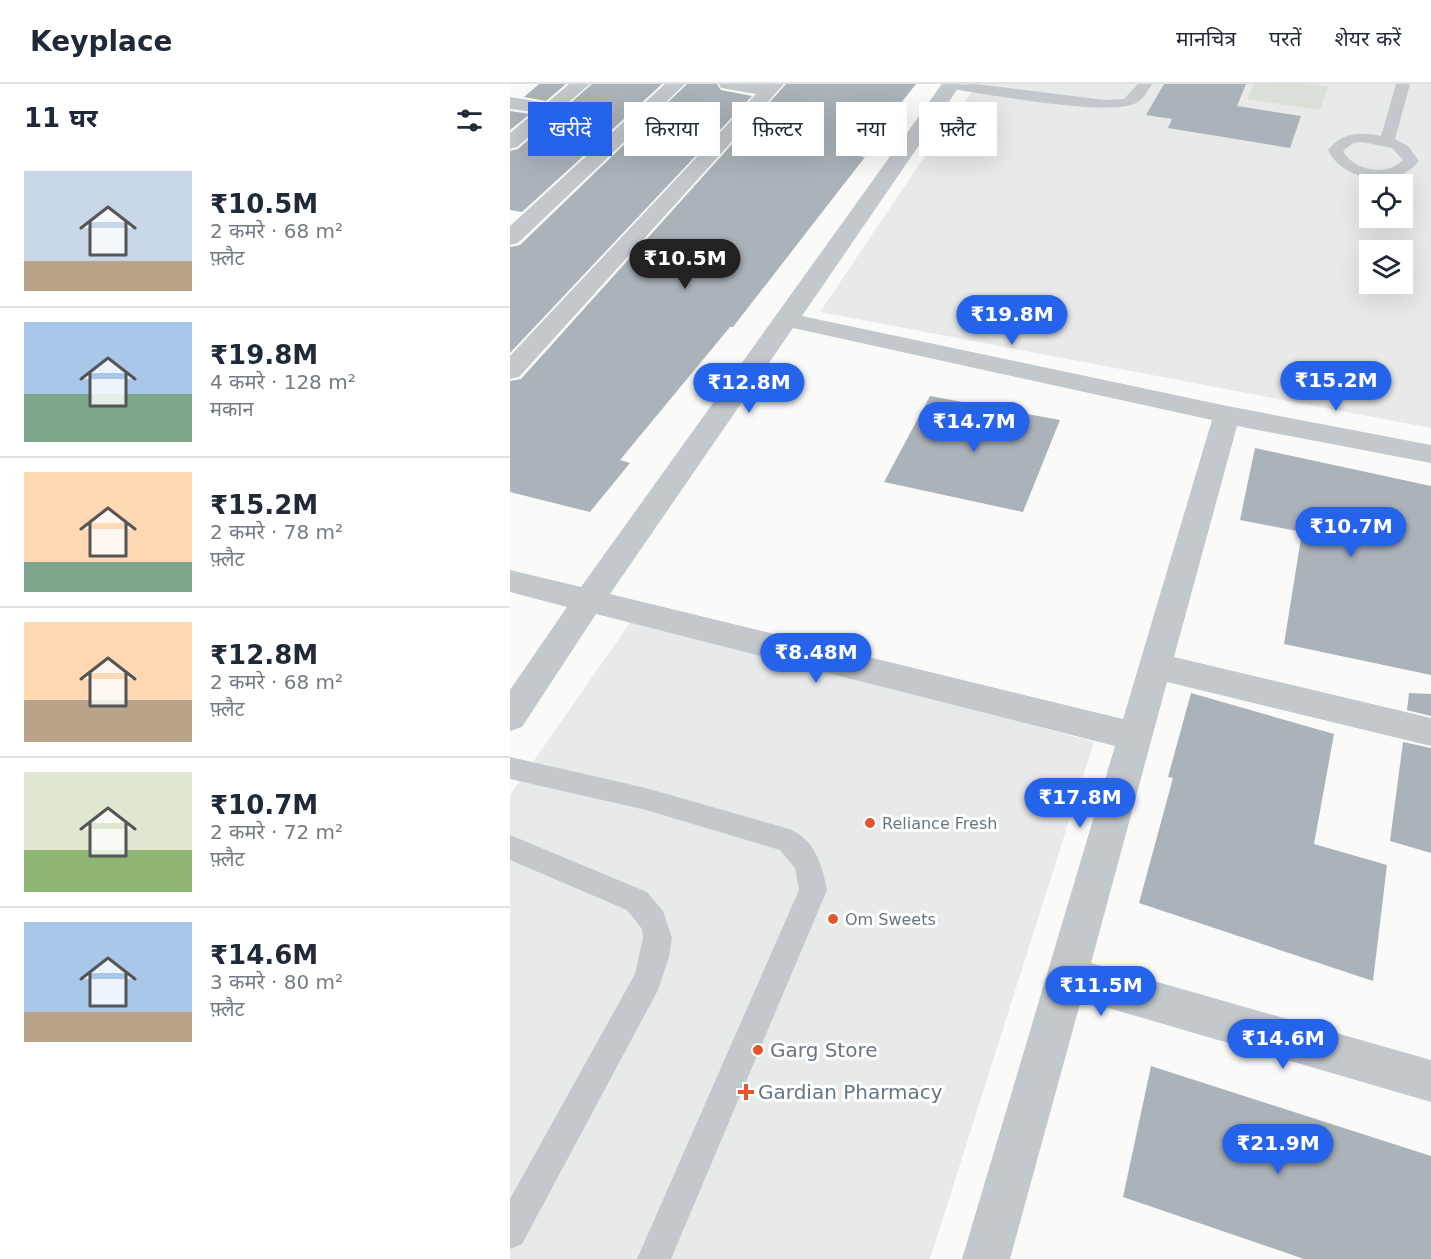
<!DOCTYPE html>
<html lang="hi">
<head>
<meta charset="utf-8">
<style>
  :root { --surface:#fff; --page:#f2f2f3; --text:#1f2937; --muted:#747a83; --line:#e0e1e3; --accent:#2563eb }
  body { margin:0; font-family:"DejaVu Sans","Noto Sans Devanagari",sans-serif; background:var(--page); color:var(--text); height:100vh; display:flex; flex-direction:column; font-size:22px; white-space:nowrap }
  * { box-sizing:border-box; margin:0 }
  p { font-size:20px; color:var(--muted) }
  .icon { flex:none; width:33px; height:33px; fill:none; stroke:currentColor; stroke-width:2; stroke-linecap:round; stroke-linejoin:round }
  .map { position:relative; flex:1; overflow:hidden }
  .details { display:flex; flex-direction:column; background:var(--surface); width:510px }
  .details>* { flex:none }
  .guide { position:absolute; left:18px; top:18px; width:570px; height:54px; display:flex; gap:12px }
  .tools { position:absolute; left:849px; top:90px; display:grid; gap:12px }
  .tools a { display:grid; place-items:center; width:54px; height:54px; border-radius:0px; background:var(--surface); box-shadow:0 6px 24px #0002; font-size:30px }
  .price { position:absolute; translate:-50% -51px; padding:0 14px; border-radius:21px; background:var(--accent); color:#fff; font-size:20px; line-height:39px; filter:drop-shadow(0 2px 3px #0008) }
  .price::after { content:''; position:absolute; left:50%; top:36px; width:18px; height:14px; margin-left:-9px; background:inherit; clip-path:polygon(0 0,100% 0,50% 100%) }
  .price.on { background:#222; color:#fff }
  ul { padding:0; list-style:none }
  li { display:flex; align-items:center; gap:18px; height:150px; padding:0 24px }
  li+li { border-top:2px solid var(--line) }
  li span { display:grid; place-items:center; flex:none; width:168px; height:120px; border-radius:0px; color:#555 }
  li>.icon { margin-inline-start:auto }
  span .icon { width:72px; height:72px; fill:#fffc; stroke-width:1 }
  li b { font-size:26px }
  h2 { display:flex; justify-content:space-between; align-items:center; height:72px; padding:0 24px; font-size:26px }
  .chip { padding:0 21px; border-radius:0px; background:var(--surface); box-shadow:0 6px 24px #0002; font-size:21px; line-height:54px }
  .chip.on { background:var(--accent); color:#fff }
  header { display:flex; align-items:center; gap:36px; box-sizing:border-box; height:84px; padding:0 30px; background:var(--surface); border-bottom:2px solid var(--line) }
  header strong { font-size:28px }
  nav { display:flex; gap:33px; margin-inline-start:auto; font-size:21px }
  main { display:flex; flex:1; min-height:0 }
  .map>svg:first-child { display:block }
</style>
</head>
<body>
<header>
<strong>Keyplace</strong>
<nav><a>मानचित्र</a><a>परतें</a><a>शेयर करें</a></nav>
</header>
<main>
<section class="details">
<h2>11 घर<svg class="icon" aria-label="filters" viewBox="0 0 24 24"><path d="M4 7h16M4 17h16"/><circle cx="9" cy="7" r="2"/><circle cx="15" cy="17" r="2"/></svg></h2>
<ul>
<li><span style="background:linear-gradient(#c9d6e8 75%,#b9a48a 0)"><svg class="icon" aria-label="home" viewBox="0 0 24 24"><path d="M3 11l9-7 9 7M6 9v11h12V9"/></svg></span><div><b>₹10.5M</b><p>2 कमरे · 68 m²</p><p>फ़्लैट</p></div></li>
<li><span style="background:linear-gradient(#a9c7e8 60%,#7fa58c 0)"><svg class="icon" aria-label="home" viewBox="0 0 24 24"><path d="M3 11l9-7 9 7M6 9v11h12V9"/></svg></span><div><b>₹19.8M</b><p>4 कमरे · 128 m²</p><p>मकान</p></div></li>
<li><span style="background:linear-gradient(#ffd9b3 75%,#7fa58c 0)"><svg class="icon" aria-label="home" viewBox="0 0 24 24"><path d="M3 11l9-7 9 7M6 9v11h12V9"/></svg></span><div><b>₹15.2M</b><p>2 कमरे · 78 m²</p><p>फ़्लैट</p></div></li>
<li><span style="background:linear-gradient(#ffd9b3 65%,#b9a48a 0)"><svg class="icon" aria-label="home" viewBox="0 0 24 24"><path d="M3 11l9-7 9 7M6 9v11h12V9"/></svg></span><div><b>₹12.8M</b><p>2 कमरे · 68 m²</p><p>फ़्लैट</p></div></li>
<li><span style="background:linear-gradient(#dfe7d0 65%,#8fb573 0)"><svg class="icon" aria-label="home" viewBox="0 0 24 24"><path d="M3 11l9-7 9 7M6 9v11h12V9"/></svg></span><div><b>₹10.7M</b><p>2 कमरे · 72 m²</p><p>फ़्लैट</p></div></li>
<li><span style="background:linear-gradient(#a9c7e8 75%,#b9a48a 0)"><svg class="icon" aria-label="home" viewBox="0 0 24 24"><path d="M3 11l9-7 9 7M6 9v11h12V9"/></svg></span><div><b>₹14.6M</b><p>3 कमरे · 80 m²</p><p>फ़्लैट</p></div></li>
</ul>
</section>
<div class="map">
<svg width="921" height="1175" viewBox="0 0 921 1175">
  <rect width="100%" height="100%" fill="#fafaf8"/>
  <!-- built -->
  <path fill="#e8e9e9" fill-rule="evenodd" d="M468 0H921V344L310 228 435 42ZM860 100H892V134H860ZM860 166H892V200H860Z
    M124 533 584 658 420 1175H0V711Z"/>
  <!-- green -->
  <path fill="#dadfd7" d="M744 0H796L818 3 810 26 737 15Z"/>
  <!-- building -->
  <path fill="#aab3b9" d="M29 0H56L36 17 14 13Z
    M82 0H152L12 128 0 126V67L8 65Z
    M177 0H207L211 6 242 12 0 269V163L10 161Z
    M276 0H406L349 72 355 73 223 243H220L110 376 120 379 80 428 0 408V297L11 295Z
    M654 0H736L727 22 791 32 780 64 658 44 662 35 636 31Z
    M0 27 20 30 0 46Z
    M420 312 550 336 513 428 374 398Z
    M745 364 921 402V591L774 560 792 448 730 436Z
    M681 609 824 650 804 760 877 781 863 897 629 819 663 694 658 693Z
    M899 609 921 610V632L897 626Z
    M893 658 921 664V769L880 757Z
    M641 982 921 1072V1175H794L613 1113Z"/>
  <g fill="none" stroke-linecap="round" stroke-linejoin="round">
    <!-- service -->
    <path fill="#c3c8cc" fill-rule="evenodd" d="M466 0 595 16 614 15 628 0H642C637 8 632 17 624 20 596 32 477 10 441 5L434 1Z
      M886 0H900L885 55 898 62 909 77C886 107 833 97 818 66 832 48 850 48 871 52ZM852 58 882 64 893 76C877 93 844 87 833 67L843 59Z
      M0 673 136 704 279 745C305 755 312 781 317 806L161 1175H127L289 806 285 784 270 766 136 726 0 695Z
      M0 751 137 808 153 827 162 854 159 873 148 906 12 1160 0 1165V1115L125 890 133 854 132 845 117 826 0 776Z"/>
    <!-- minor -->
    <path fill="#c3c8cc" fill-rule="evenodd" d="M59 0H80L7 63 0 65V49L25 28 0 25V13L37 19Z
      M155 0H175L8 159 0 161V142Z
      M209 0H274L9 293 0 295V272L246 10 211 4Z
      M432 0H451L292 232 717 322 921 361V379L727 342 664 573 921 634V662L657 598 581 879 921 976V1018L571 916 500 1175H452L605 662 86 530 12 643 0 647V606L57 523 0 508V486L71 503ZM283 244 702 336 613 635 100 510Z"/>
  </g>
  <!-- markers -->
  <g fill="#e4572e" stroke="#fff" stroke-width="2">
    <circle cx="360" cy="739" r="6"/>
    <circle cx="323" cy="835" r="6"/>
    <circle cx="248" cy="966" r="6"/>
    <path d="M233 999h6v6h6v6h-6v6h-6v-6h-6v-6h6z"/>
  </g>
  <g text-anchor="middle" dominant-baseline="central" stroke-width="6" stroke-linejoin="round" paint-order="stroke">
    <!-- poi labels -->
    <g font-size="16" fill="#657683" stroke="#fff" text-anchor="start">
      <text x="372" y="739">Reliance Fresh</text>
      <text x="335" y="835">Om Sweets</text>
    </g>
    <!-- near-poi labels -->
    <g font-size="20" fill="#657683" stroke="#fff" text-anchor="start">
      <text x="260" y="966">Garg Store</text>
      <text x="248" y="1008">Gardian Pharmacy</text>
    </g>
  </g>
</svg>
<div class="tools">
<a><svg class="icon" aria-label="locate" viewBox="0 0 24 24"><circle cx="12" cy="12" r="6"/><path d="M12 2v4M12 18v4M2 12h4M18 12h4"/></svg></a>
<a><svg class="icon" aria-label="layers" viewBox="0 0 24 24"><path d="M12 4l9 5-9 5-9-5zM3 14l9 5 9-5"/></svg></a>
</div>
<b class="price on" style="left:175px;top:206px">₹10.5M</b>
<b class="price" style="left:502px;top:262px">₹19.8M</b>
<b class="price" style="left:826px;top:328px">₹15.2M</b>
<b class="price" style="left:239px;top:330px">₹12.8M</b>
<b class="price" style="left:464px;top:369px">₹14.7M</b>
<b class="price" style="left:841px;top:474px">₹10.7M</b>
<b class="price" style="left:306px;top:600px">₹8.48M</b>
<b class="price" style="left:570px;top:745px">₹17.8M</b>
<b class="price" style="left:591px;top:933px">₹11.5M</b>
<b class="price" style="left:773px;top:986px">₹14.6M</b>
<b class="price" style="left:768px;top:1091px">₹21.9M</b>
<div class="guide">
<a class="chip on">खरीदें</a>
<a class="chip">किराया</a>
<a class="chip">फ़िल्टर</a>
<a class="chip">नया</a>
<a class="chip">फ़्लैट</a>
</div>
</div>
</main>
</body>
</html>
